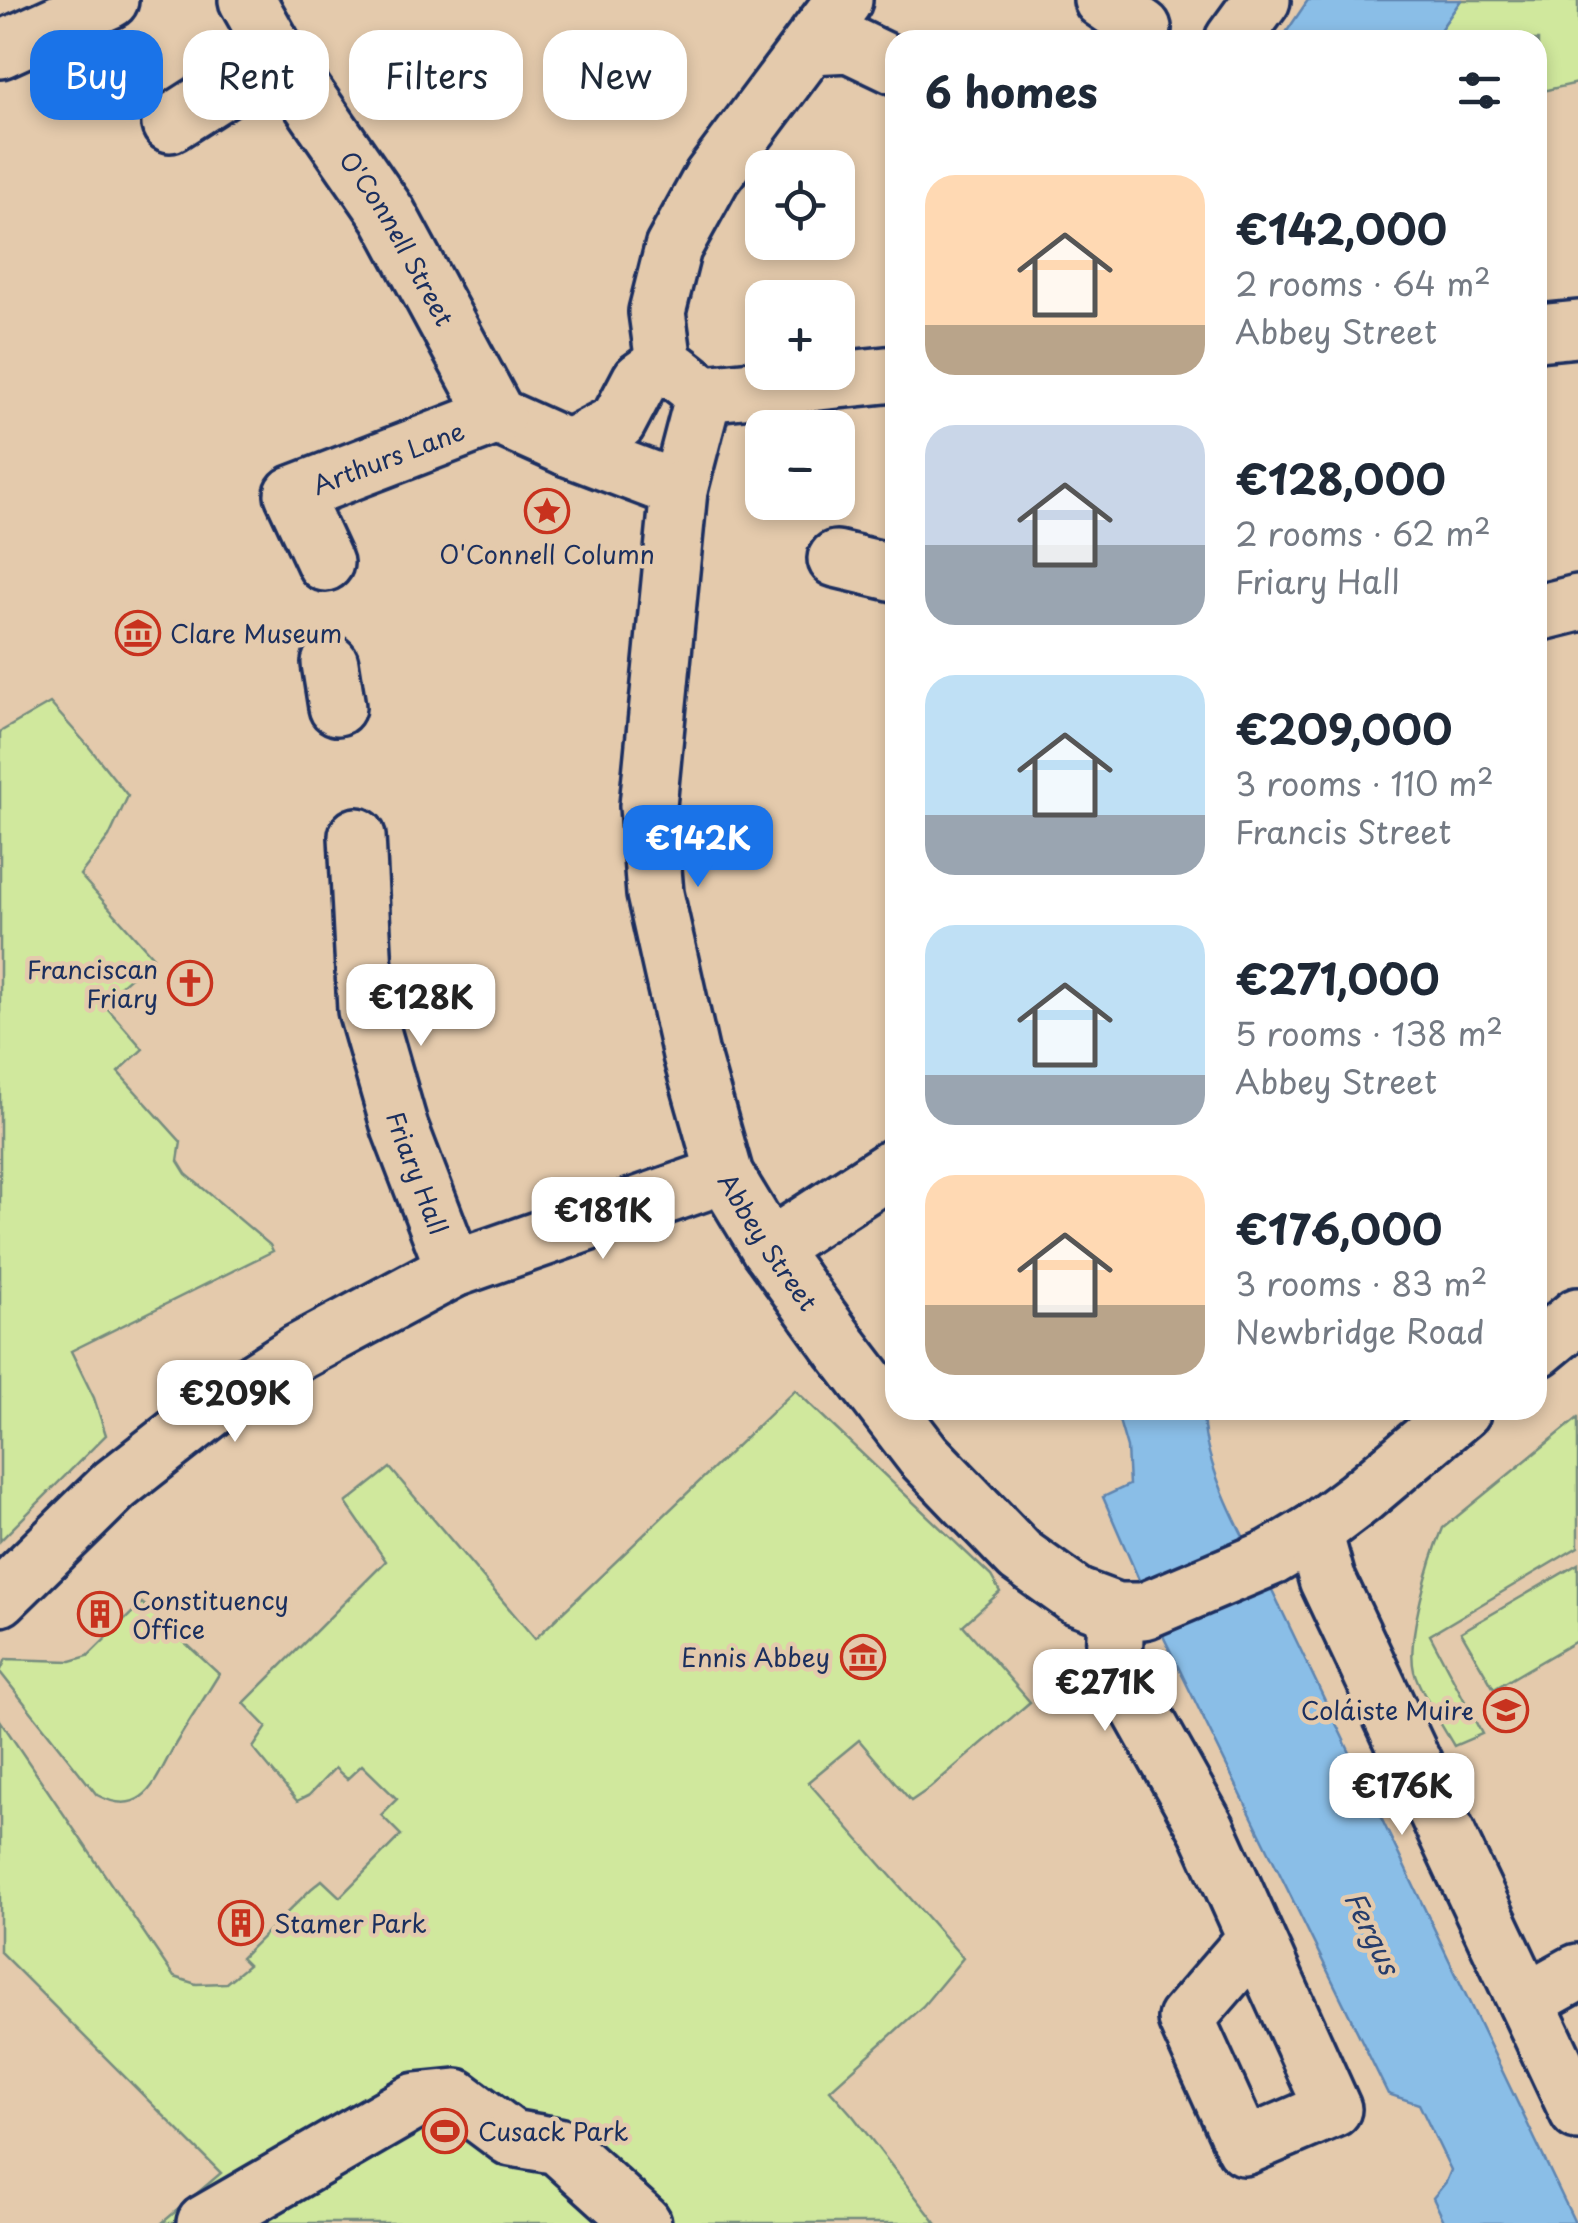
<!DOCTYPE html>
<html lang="en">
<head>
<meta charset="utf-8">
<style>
  :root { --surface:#fff; --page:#f6f6f7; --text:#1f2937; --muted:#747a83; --accent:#1a73e8 }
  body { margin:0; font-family:"Playpen Sans",sans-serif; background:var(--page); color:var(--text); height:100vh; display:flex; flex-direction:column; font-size:38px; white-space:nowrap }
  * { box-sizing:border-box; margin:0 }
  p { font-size:32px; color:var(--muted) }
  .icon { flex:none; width:55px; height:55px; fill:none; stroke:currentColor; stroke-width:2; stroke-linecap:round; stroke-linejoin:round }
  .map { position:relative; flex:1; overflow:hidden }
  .drawer { position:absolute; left:885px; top:30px; width:662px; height:1390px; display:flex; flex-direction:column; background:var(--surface); border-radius:30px; box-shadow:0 5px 15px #0003 }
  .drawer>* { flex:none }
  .top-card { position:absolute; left:30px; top:30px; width:705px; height:90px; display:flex; gap:20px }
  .tools { position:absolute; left:745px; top:150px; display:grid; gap:20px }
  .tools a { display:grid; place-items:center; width:110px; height:110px; border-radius:20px; background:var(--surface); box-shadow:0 5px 15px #0003; font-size:50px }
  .price { position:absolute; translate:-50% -85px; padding:0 22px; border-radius:20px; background:#fff; color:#222; font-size:32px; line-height:65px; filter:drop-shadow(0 2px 5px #0008) }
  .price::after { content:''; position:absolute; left:50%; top:60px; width:30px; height:22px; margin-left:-15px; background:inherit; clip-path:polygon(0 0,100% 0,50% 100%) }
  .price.current { background:var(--accent); color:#fff }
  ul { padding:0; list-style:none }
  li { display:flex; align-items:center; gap:30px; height:250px; padding:0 40px }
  li span { display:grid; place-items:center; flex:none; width:280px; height:200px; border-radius:30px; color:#555 }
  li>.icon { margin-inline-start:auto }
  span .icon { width:120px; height:120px; fill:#fffc; stroke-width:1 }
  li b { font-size:42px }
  h2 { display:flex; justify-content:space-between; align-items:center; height:120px; padding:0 40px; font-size:42px }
  .tag { padding:0 35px; border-radius:30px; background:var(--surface); box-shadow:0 5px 15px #0003; font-size:35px; line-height:90px }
  .tag.current { background:var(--accent); color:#fff }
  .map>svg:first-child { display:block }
</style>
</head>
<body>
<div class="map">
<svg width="1578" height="2223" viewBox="0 0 1578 2223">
  <rect width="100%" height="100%" fill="#e4caac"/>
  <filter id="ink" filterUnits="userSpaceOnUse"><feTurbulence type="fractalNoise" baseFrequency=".01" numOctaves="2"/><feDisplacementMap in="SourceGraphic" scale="20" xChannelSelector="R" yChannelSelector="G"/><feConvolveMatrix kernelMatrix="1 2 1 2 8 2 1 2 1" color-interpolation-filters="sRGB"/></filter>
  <g filter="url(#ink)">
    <!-- green -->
    <path fill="#d0e89d" stroke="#768c7e" stroke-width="2.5" d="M1461 0H1578V83L1538 92V40H1433Z
      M50 703 89 747 128 796 109 837 80 875 153 957 102 1002 143 1049 118 1072 181 1142 178 1161 186 1174 270 1245 273 1251 71 1351 94 1398 106 1435 0 1541V732Z
      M795 1390 991 1576 1000 1592 963 1625 1030 1702 930 1788 911 1801 859 1740 808 1782 963 1958 923 2006 830 2090 853 2116 936 2223H162L221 2173 0 1952V1720L174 1977 196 1984 226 1983 248 1965 241 1958 311 1889 322 1880 340 1897 401 1835 381 1815 397 1799 362 1765 347 1779 335 1768 309 1795 297 1801 253 1748 267 1727 244 1703 386 1561 346 1503 390 1468 535 1639Z
      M1578 1418V1547L1430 1635 1482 1734 1454 1746C1443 1727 1419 1690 1414 1671 1406 1640 1430 1559 1443 1528Z
      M1578 1564V1640L1494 1689 1461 1632Z
      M142 1603 219 1674C205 1697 190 1720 176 1743 156 1777 146 1821 97 1795L0 1672 6 1659 71 1661 88 1656Z"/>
    <!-- water -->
    <path fill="#8abee7" stroke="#5e85b0" stroke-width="2.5" d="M1308 0H1461L1433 40H1281Z
      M1116 1410H1204C1199 1460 1248 1547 1273 1592L1575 2223H1445L1433 2198 1446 2182 1451 2170 1419 2104 1388 2094 1165 1640 1103 1497 1129 1485 1127 1448Z"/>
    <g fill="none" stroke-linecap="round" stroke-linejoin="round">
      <defs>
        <g id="minor">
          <path id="s1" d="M247 0 278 55 388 214 497 416 568 448 679 490 704 394"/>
          <path d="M1102 0 1143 28"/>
          <path d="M1233 40 1262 0"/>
          <path d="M811 46 849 44 895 66"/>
          <path d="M0 50 110 0"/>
          <path d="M170 124 278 55"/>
          <path d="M1538 333 1578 329"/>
          <path d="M664 363 657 312 673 248 712 177 844 0"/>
          <path d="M675 371 704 394 895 374"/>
          <path d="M568 448 618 422 640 380 664 363"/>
          <path d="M836 559 895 573"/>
          <path id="s2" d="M325 563 293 494 497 416"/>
          <path d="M1538 613 1578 603"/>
          <path d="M330 663 337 707"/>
          <path id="s3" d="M357 836 366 1010 400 1128 454 1269"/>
          <path d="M769 1248 895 1166"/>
          <path d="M0 1598 115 1485 218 1404 299 1352 454 1269 725 1175"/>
          <path d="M1116 1611 1114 1663 1207 1829 1256 1938 1186 2019 1244 2147 1333 2109 1256 1938"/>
          <path d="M1526 2001 1578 1972"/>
          <path d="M205 2223 416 2101 456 2097 511 2138 558 2146 643 2223"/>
        </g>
        <g id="major">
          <path id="s4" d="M679 490 648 806 655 894 691 1055 725 1175 769 1248 842 1349 923 1455 1020 1556 1076 1596 1116 1611H1144L1272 1557 1314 1532 1359 1498 1463 1410"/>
          <path d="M1538 1349 1578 1316"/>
          <path d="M1314 1532 1327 1579 1578 2112"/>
        </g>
      </defs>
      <!-- minor casing -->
      <use href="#minor" stroke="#1b2f5e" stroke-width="62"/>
      <!-- major casing -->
      <use href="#major" stroke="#1b2f5e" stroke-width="62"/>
      <!-- minor -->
      <use href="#minor" stroke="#e4caac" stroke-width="55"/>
      <!-- major -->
      <use href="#major" stroke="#e4caac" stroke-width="55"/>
    </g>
  </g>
  <!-- icons -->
  <defs>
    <symbol id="sight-ring" viewBox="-11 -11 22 22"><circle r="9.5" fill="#e4caac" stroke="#c8321e" stroke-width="1.5"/><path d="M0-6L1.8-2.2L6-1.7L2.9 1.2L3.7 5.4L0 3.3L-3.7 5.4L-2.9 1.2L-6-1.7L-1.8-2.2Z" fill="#c8321e"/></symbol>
    <symbol id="museum-ring" viewBox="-11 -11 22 22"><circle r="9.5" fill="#e4caac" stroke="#c8321e" stroke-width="1.5"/><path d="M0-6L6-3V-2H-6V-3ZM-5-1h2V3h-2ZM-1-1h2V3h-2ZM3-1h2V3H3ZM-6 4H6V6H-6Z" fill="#c8321e"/></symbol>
    <symbol id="church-ring" viewBox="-11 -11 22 22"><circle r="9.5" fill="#e4caac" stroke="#c8321e" stroke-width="1.5"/><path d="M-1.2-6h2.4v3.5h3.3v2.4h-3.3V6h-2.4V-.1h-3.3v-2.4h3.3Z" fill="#c8321e"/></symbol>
    <symbol id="building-ring" viewBox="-11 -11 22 22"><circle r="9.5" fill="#e4caac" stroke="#c8321e" stroke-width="1.5"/><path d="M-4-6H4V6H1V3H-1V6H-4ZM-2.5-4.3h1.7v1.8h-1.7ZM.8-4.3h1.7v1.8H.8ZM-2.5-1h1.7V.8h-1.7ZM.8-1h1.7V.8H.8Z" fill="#c8321e"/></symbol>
    <symbol id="school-ring" viewBox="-11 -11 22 22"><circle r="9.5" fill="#e4caac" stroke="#c8321e" stroke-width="1.5"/><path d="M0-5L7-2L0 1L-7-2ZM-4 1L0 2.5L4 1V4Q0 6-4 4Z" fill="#c8321e"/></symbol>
    <symbol id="stadium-ring" viewBox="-11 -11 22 22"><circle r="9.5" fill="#e4caac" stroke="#c8321e" stroke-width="1.5"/><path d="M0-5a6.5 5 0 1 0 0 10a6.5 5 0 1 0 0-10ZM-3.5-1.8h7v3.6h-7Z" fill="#c8321e"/></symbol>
  </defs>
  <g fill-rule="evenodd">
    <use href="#sight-ring" x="522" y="486" width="50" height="50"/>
    <use href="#museum-ring" x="113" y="608" width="50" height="50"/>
    <use href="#church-ring" x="165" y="958" width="50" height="50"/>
    <use href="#building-ring" x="75" y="1589" width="50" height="50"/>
    <use href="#museum-ring" x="838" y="1632" width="50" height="50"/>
    <use href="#school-ring" x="1481" y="1685" width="50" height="50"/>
    <use href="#building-ring" x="216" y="1898" width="50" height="50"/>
    <use href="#stadium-ring" x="420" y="2106" width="50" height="50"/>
  </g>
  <g text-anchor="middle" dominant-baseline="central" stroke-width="9" stroke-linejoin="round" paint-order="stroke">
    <!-- street labels -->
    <g font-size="25" fill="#1b2f5e" stroke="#e4caac">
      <text stroke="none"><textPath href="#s1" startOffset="282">O'Connell Street</textPath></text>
      <text stroke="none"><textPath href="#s2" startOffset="178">Arthurs Lane</textPath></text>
      <text stroke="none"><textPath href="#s3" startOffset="345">Friary Hall</textPath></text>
      <text stroke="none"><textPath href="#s4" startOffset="775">Abbey Street</textPath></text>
    </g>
    <!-- poi labels -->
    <g font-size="25" fill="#1b2f5e" stroke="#e4caac" text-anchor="start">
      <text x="547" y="554" text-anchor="middle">O'Connell Column</text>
      <text x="170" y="633">Clare Museum</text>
      <text x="158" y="969" text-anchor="end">Franciscan<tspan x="158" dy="29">Friary</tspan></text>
      <text x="132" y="1600">Constituency<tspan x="132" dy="29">Office</tspan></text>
      <text x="830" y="1657" text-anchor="end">Ennis Abbey</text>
      <text x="1474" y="1710" text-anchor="end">Coláiste Muire</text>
      <text x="274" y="1923">Stamer Park</text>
      <text x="478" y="2131">Cusack Park</text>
    </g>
    <!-- water labels -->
    <g font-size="28" font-style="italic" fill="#263d6c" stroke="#e4caac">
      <text transform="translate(1373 1932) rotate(64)">Fergus</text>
    </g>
  </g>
</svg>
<div class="tools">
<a><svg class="icon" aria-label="locate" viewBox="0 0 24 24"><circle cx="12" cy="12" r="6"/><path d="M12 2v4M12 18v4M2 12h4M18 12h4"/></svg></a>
<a>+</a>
<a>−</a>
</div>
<b class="price current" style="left:698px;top:890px">€142K</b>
<b class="price" style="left:421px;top:1049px">€128K</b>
<b class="price" style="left:603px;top:1262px">€181K</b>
<b class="price" style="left:235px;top:1445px">€209K</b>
<b class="price" style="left:1105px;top:1734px">€271K</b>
<b class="price" style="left:1402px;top:1838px">€176K</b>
<div class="top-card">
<a class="tag current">Buy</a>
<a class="tag">Rent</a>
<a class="tag">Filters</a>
<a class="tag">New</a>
</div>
<section class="drawer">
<h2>6 homes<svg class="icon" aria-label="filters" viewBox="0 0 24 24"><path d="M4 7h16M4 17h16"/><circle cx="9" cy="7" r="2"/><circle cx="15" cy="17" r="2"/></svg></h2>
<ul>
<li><span style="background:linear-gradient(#ffd9b3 75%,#b9a48a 0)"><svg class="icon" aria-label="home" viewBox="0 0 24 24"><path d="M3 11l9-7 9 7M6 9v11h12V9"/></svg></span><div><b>€142,000</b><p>2 rooms · 64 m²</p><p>Abbey Street</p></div></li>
<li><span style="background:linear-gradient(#c9d6e8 60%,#9aa5b1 0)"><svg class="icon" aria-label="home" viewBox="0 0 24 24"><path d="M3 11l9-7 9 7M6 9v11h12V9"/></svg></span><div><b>€128,000</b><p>2 rooms · 62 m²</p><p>Friary Hall</p></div></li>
<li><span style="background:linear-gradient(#bfe0f5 70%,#9aa5b1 0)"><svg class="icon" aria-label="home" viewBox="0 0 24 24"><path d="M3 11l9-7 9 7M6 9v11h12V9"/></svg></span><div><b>€209,000</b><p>3 rooms · 110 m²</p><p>Francis Street</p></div></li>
<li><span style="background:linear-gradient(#bfe0f5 75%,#9aa5b1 0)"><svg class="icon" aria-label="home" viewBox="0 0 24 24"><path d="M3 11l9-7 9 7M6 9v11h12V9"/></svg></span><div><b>€271,000</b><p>5 rooms · 138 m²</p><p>Abbey Street</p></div></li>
<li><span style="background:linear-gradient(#ffd9b3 65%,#b9a48a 0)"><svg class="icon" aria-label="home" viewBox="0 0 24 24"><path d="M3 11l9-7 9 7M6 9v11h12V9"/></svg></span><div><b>€176,000</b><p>3 rooms · 83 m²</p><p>Newbridge Road</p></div></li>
</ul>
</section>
</div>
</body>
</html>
